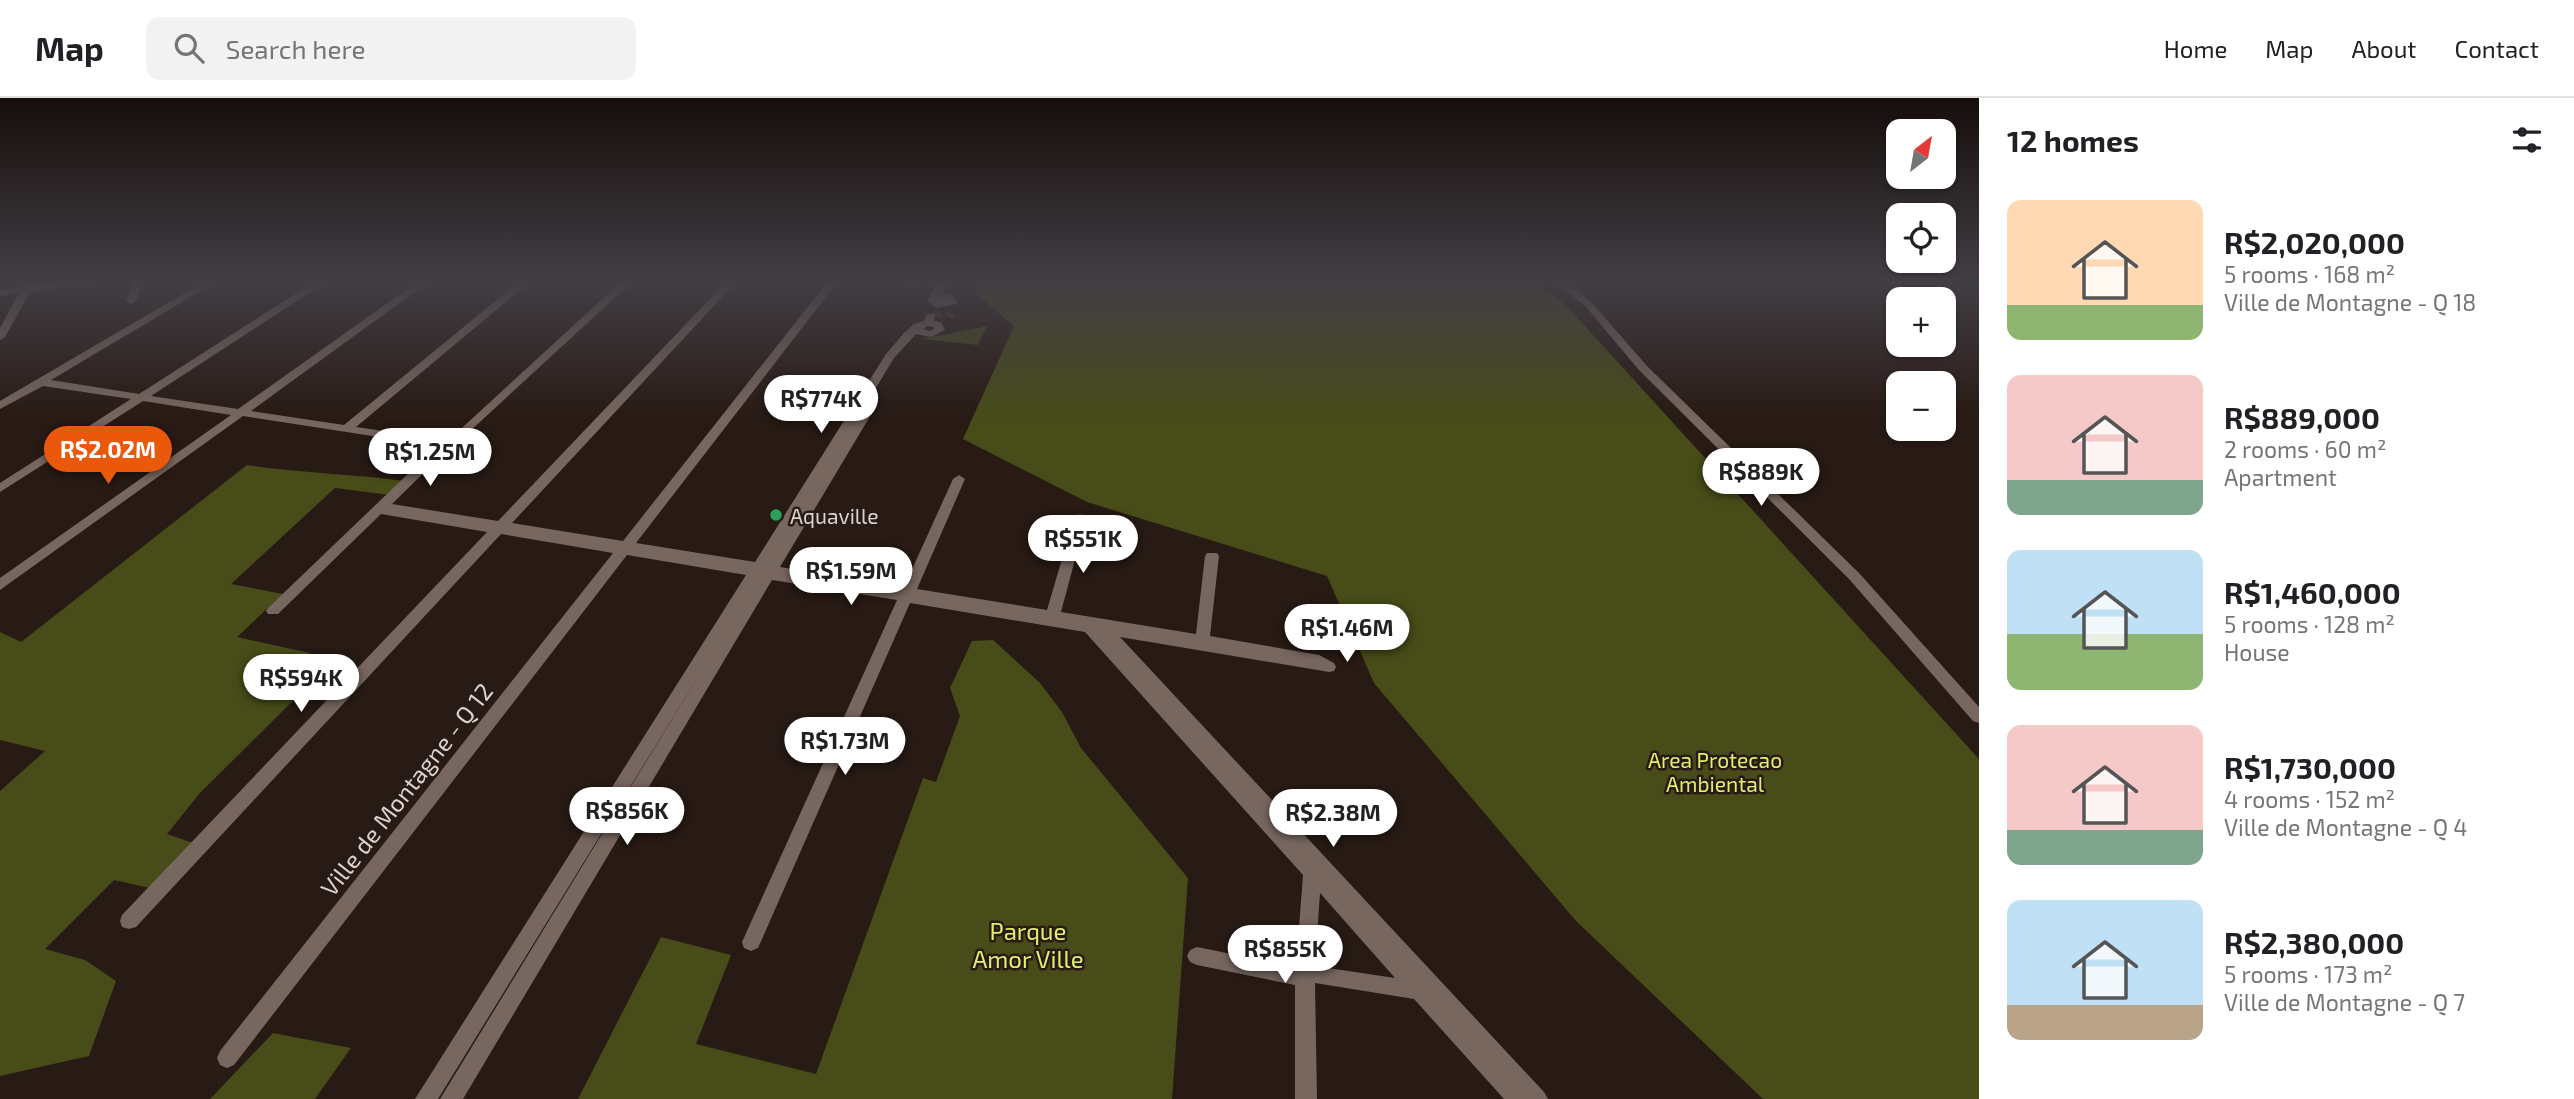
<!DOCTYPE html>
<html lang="en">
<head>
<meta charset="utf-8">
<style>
  :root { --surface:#fff; --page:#f2f2f2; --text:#202124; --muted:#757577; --line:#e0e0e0; --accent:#ea580c }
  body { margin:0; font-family:"Exo 2",sans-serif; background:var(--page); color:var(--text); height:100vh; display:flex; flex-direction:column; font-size:26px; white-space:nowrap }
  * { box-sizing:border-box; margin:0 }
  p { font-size:23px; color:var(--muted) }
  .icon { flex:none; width:38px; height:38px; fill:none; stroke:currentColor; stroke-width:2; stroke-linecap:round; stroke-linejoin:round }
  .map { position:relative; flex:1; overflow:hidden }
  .side { display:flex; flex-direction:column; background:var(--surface); width:595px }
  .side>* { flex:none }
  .needle { width:46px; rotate:31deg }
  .controls { position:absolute; left:1886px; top:21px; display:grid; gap:14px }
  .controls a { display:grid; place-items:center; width:70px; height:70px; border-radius:14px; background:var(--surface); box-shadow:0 2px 5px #0004; font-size:35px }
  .price { position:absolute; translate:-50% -60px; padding:0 16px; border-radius:24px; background:#fff; color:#222; font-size:23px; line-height:46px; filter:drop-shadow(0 2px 4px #0008) }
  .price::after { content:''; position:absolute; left:50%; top:42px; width:21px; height:16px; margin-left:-10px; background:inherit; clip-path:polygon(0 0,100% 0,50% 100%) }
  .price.active { background:var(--accent); color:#fff }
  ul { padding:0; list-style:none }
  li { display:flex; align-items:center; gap:21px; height:175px; padding:0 28px }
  li span { display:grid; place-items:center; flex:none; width:196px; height:140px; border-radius:14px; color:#555 }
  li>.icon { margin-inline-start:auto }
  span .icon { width:84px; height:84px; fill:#fffc; stroke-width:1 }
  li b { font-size:30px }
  h2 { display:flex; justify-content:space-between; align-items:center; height:84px; padding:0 28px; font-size:30px }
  header { display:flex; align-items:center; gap:42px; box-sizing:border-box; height:98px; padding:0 35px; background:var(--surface); border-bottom:2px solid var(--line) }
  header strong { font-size:33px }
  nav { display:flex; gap:38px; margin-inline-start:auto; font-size:24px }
  .search { width:490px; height:63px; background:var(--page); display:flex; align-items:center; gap:18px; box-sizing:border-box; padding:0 24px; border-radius:14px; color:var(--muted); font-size:26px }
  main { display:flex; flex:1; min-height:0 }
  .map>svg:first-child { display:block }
</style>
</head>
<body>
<header>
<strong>Map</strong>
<div class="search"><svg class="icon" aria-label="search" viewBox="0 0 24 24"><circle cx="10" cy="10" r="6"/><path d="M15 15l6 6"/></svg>Search here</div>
<nav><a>Home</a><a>Map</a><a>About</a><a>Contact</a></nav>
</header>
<main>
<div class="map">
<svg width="1979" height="1001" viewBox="0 0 1979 1001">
  <rect width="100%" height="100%" fill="#281a14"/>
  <!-- green -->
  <path fill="#434816" d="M987 228 978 247 922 241Z"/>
  <!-- forest -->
  <path fill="#474c18" d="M983 182H1529L1564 205 1979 661V1001H1763L1576 823 1374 585 1327 478 1087 404 963 341 1014 228 976 196Z
    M247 367C300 375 352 376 405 383L390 397 335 390 231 486 283 496 237 539 310 555 285 578 312 584 200 695 167 736 196 746 154 791 114 782 45 851 85 862 116 883 89 958 0 978V693L45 653 0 642V534L21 544Z
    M993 542 1040 585 1062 614 1081 650 1188 780 1172 1001H578L661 839 731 857 696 946 816 976 923 680 936 684 960 618 950 590 972 543Z
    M273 935 351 950 315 1001H210Z"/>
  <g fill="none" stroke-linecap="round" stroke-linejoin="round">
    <!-- minor-tunnel -->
    <path stroke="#433630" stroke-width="10" stroke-dasharray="10 5" stroke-linecap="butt" d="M937 219 939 215
      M949 219 951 215"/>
    <!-- minor -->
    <path fill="#78675f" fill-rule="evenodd" d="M70 182H96L91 185 30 194 5 239 0 242V230L19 195 0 198V192L23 189 28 185 32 187Z
      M134 182H144L136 203 131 206 126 203Z
      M207 182H219L51 282 139 296 317 182H329L151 298 238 311 420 182H431L251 313 344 327 521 182H532L356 329 445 342 452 339 623 182H634L456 346 455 350H449L392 406 498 423 728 182H738L512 425 623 443 829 182H839L636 445 755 464 886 256 904 235 914 226 924 223 927 216H935L934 223 941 224 945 232 931 239 916 236 894 260 865 308H873L875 310 780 469 904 489 953 381 959 377 965 381 917 491 1047 512 1074 420 1080 416 1086 420 1061 514 1196 536 1205 458 1207 455H1217L1219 458 1210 538 1319 557 1334 565 1336 569 1334 573 1329 574 1120 539 1544 994 1548 1001H1504L1414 901 1315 885 1317 1001H1295V887L1197 867 1190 864 1187 858 1190 852 1197 849 1296 869 1303 777 1085 534 910 505 758 850 751 853 744 850 742 844 897 502 772 482 463 1001H440L704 569 438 1001H415L746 477 627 457 234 967 227 970 220 967 217 960 220 953 613 455 501 436 136 829 129 831 122 829 120 823 122 817 487 434 381 416 278 516H268L266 513 268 510 437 348 243 318 0 492V480L231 317 143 303 0 394V385L131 301 43 288 0 311V303ZM928 228 933 229 934 231 930 233 923 231ZM1320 795 1395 880 1315 868Z
      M902 182H912L916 187 908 189Z
      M939 182H949L942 196 952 197 958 204 956 206 936 210 927 203Z
      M1554 182H1565L1592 205 1647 268 1859 475 1979 609V625L1973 623 1849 481 1639 272 1586 209Z"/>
  </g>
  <!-- sky -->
  <linearGradient id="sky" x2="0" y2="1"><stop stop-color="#160e0b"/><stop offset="0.57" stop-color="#423e45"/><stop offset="1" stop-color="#423e45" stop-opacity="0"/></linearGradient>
  <rect width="1979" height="322" fill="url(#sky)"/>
  <!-- markers -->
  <circle fill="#2e9e5b" stroke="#281a14" stroke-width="2.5" cx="776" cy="417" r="7"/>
  <g text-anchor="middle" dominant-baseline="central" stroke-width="5" stroke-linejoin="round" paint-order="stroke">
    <!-- poi labels -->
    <g font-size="21" fill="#dcd2ce" stroke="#281a14" text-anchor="start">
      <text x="790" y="417">Aquaville</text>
    </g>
    <!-- park labels -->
    <g font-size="21" fill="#e1ee6e" stroke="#281a14">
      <text x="1715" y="661">Area Protecao<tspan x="1715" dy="24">Ambiental</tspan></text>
    </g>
    <!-- near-street labels -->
    <g font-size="24" fill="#dcd2ce" stroke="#281a14">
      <text transform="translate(406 691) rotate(-52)">Ville de Montagne - Q 12</text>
    </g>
    <!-- near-park labels -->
    <g font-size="24" fill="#e1ee6e" stroke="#281a14">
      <text x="1028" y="832">Parque<tspan x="1028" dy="28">Amor Ville</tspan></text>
    </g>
  </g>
</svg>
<div class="controls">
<a><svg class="needle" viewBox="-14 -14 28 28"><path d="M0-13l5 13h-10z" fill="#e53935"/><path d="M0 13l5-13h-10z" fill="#757577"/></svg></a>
<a><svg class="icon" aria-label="locate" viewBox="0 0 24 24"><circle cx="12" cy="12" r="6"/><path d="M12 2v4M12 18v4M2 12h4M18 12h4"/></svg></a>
<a>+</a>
<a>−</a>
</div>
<b class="price" style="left:821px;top:337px">R$774K</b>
<b class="price active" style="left:108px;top:388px">R$2.02M</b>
<b class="price" style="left:430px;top:390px">R$1.25M</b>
<b class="price" style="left:1761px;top:410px">R$889K</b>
<b class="price" style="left:1083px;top:477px">R$551K</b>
<b class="price" style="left:851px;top:509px">R$1.59M</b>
<b class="price" style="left:1347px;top:566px">R$1.46M</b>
<b class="price" style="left:301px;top:616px">R$594K</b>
<b class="price" style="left:845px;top:679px">R$1.73M</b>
<b class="price" style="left:627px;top:749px">R$856K</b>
<b class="price" style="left:1333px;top:751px">R$2.38M</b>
<b class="price" style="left:1285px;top:887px">R$855K</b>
</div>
<section class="side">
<h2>12 homes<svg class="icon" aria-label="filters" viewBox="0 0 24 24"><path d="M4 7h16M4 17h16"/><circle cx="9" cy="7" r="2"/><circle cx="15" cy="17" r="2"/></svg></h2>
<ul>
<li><span style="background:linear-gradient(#ffd9b3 75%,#8fb573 0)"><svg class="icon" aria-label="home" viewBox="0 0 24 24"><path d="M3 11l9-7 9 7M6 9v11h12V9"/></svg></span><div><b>R$2,020,000</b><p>5 rooms · 168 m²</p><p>Ville de Montagne - Q 18</p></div></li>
<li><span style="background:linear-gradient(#f6c9c9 75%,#7fa58c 0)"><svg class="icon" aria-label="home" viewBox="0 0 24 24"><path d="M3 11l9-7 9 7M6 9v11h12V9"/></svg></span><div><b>R$889,000</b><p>2 rooms · 60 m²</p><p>Apartment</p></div></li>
<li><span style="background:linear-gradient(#bfe0f5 60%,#8fb573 0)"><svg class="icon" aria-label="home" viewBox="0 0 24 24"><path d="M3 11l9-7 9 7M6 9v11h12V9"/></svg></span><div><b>R$1,460,000</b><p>5 rooms · 128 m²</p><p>House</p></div></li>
<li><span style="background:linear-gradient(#f6c9c9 75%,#7fa58c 0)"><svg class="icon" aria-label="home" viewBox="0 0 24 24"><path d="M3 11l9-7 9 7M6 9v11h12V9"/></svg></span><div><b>R$1,730,000</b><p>4 rooms · 152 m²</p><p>Ville de Montagne - Q 4</p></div></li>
<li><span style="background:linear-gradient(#bfe0f5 75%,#b9a48a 0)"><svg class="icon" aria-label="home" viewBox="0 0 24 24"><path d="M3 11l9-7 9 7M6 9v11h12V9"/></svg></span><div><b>R$2,380,000</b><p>5 rooms · 173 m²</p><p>Ville de Montagne - Q 7</p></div></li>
</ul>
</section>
</main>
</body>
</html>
